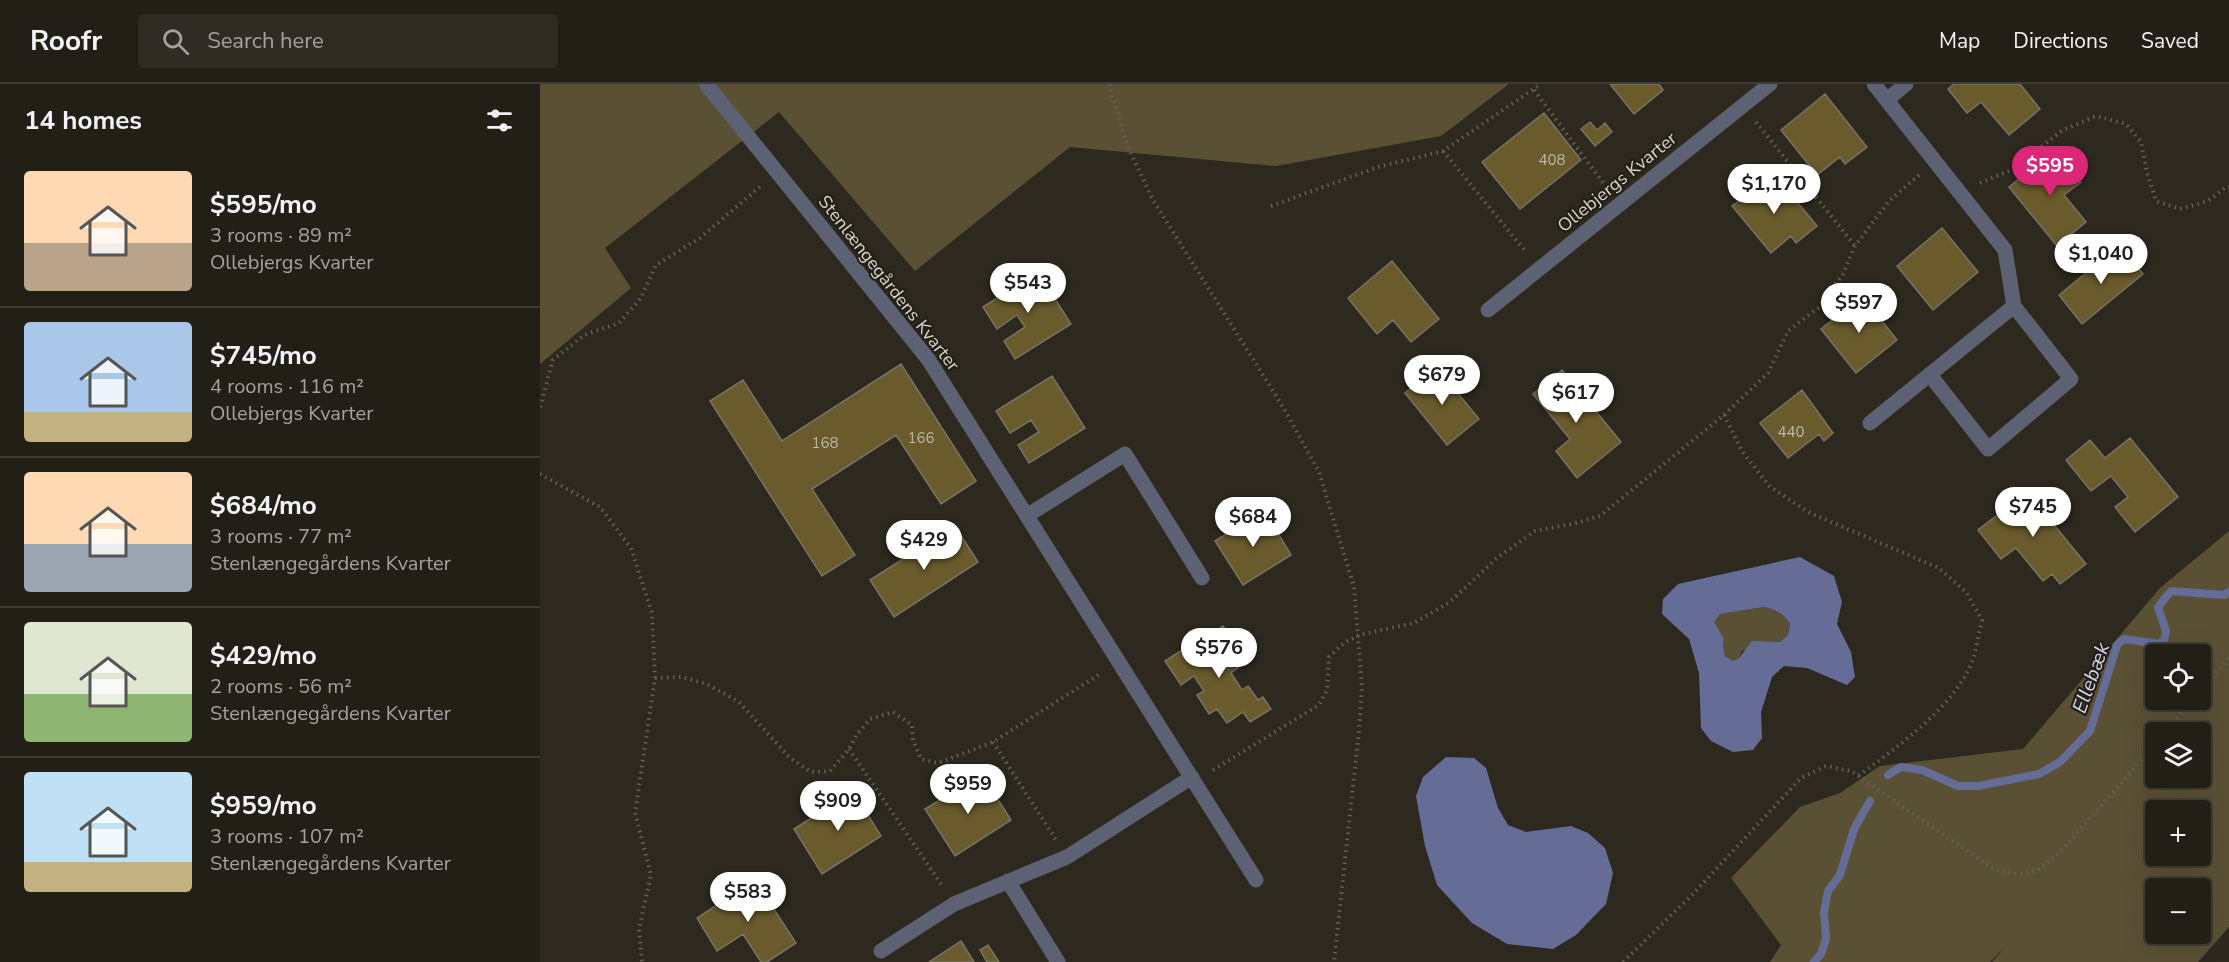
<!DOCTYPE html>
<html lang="en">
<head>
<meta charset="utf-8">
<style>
  :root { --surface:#221f16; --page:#2e2c23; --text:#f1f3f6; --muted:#a2a2a1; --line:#3f3d35; --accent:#db2777 }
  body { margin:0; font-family:"Nunito Sans",sans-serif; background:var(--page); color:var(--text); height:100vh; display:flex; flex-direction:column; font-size:22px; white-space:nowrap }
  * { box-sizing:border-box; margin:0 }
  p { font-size:20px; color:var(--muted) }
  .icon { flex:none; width:33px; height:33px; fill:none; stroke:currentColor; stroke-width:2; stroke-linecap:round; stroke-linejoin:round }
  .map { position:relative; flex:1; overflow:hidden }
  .drawer { display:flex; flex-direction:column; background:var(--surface); width:540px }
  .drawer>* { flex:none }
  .fabs { position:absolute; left:1605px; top:560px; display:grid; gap:12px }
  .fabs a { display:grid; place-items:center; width:66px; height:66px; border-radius:6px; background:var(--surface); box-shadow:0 6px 24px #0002,0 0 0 2px var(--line); font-size:30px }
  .price { position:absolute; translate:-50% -51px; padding:0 14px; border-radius:21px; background:#fff; color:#222; font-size:20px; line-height:39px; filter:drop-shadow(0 2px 3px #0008) }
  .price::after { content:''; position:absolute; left:50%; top:36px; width:18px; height:14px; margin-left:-9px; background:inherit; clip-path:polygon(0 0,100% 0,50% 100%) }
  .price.selected { background:var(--accent); color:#fff }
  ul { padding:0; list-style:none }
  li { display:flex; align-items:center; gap:18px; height:150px; padding:0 24px }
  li+li { border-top:2px solid var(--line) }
  li span { display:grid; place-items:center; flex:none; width:168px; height:120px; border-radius:6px; color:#555 }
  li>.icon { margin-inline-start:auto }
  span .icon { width:72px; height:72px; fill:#fffc; stroke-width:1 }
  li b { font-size:26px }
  h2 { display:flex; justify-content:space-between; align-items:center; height:72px; padding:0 24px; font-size:26px }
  header { display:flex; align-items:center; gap:36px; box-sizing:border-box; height:84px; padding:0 30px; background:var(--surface); border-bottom:2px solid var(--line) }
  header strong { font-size:28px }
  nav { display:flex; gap:33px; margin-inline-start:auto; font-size:21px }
  .search { width:420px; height:54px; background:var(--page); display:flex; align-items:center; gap:15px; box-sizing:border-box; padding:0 21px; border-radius:6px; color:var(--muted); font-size:22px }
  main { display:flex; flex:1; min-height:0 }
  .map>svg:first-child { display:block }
</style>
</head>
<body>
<header>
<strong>Roofr</strong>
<div class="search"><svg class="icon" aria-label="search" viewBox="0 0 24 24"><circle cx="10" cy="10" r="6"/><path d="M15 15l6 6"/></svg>Search here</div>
<nav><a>Map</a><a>Directions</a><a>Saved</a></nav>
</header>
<main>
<section class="drawer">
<h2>14 homes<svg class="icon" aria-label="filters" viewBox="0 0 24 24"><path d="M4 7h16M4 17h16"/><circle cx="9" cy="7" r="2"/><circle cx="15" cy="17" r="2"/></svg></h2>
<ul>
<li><span style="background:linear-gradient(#ffd9b3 60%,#b9a48a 0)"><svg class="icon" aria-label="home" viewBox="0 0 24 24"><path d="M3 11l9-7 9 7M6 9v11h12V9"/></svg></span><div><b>$595/mo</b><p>3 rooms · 89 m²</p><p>Ollebjergs Kvarter</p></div></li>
<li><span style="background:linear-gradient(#a9c7e8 75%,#c2b280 0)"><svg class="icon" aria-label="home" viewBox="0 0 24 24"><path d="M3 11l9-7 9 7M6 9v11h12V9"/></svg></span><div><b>$745/mo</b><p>4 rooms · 116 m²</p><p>Ollebjergs Kvarter</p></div></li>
<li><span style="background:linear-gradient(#ffd9b3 60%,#9aa5b1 0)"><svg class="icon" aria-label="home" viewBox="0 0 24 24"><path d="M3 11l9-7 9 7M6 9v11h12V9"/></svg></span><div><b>$684/mo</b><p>3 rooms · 77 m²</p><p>Stenlængegårdens Kvarter</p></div></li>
<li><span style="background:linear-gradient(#dfe7d0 60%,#8fb573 0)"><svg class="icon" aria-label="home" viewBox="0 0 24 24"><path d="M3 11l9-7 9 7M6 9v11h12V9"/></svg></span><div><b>$429/mo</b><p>2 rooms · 56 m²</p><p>Stenlængegårdens Kvarter</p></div></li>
<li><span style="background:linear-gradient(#bfe0f5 75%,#c2b280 0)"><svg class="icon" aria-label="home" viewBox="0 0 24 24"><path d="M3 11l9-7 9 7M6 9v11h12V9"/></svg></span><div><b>$959/mo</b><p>3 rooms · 107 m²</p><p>Stenlængegårdens Kvarter</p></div></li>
</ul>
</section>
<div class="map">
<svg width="1689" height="878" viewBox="0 0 1689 878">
  <rect width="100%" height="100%" fill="#2d291e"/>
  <!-- green -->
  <path fill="#5a5135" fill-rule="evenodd" d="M0 0H969L901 52 736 82 530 63 375 187 239 28 65 164 91 204 0 280Z
    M1689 447V843L1658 878H1452L1466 862 1450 878H1230L1241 861 1191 794 1260 723 1300 709 1340 682 1483 665 1620 504ZM1616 570H1660V615H1616ZM1616 648H1660V693H1616ZM1616 726H1660V771H1616ZM1616 804H1660V849H1616Z
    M1224 523C1236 526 1243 529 1250 540L1248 551 1240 558 1202 567 1199 574 1193 577 1185 572 1183 562 1184 555 1173 538 1180 530Z"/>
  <!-- water -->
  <path fill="#656d97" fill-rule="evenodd" d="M1260 473 1294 492 1302 518 1297 540 1311 568 1315 593 1307 601 1267 584 1244 582 1232 593 1221 628 1222 654 1213 666 1193 668 1171 657 1161 644 1159 589 1149 555 1122 530 1123 515 1138 500ZM1224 523C1236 526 1243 529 1250 540L1248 551 1240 558 1212 557 1199 574 1193 577 1185 572 1183 562 1184 555 1174 538 1180 530Z
    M906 673 934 674 946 684 958 724 968 741 986 748 1031 742 1048 749 1065 764 1073 789 1066 820 1036 851 1013 865 967 860 932 839 897 801 885 762 876 712 883 693Z"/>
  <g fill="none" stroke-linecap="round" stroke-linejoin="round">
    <!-- stream -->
    <path stroke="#656d97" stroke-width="8" d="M1348 691 1361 683 1382 686 1418 702H1438L1499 690 1520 678 1550 647 1577 561 1584 555 1619 560 1624 556 1626 547 1618 523 1631 507 1684 511 1689 508
      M1274 878 1281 870 1286 855 1284 828 1288 807 1300 791 1314 745 1330 717"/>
  </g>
  <!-- building -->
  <path fill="#6a5b2d" stroke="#777367" stroke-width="1.5" d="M1070 0H1119L1123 6 1094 30Z
    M1414 0H1480L1500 25 1469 51 1441 18 1427 29 1408 5Z
    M1285 10 1327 63 1305 80 1300 73 1277 91 1241 46Z
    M1004 29 1041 76 980 125 942 78Z
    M1050 38 1057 46 1065 39 1072 48 1055 62 1041 45Z
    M1515 65 1541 98 1524 111 1546 138 1517 162 1469 103Z
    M1235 91 1277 142 1256 159 1251 152 1231 169 1192 122Z
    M1402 144 1438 188 1393 226 1357 182Z
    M1580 161 1603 190 1542 240 1519 211Z
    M852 177 899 235 871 258 853 236 837 250 808 214Z
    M498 188 531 240 475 275 464 257 485 243 477 231 457 245 443 223Z
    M1322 212 1357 256 1316 289 1281 245Z
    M361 280 436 397 401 420 356 351 272 405 315 471 282 492 170 317 203 296 242 357Z
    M896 283 939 335 907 361 865 309Z
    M1022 286 1081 358 1037 394 1016 367 1030 355 993 310Z
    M512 292 545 344 489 379 478 361 499 348 491 336 470 349 456 327Z
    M1262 306 1293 349 1284 357 1279 350 1248 374 1220 339Z
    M1590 354 1638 413 1595 448 1575 423 1588 413 1571 392 1551 407 1526 376 1550 356 1565 374Z
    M1493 404 1516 431 1510 436 1546 480 1520 500 1512 490 1503 497 1476 464 1461 475 1438 446 1464 426 1465 428Z
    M724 426 751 471 703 501 675 457Z
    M415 442 438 478 354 533 330 496Z
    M683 542 700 569 696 572 702 581 691 589 702 606 708 602 718 616 723 613 731 625 710 638 703 628 687 639 677 625 669 630 657 611 664 607 654 592 641 601 625 577 642 566 647 574 655 570 664 582 673 576 660 557Z
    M442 690 471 736 415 772 385 725Z
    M313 707 341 752 282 790 254 745Z
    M215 796 256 859 227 878H221L203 850 177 867 157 834Z
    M421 857 434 878H389Z
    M448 861 459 878H447L440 866Z"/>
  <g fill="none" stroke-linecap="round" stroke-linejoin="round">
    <!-- path -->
    <path stroke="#646157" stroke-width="4" stroke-dasharray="1.5 4.5" stroke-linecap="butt" d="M569 0 588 63 613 116 743 323 779 388 814 503 822 603 819 647 794 878
      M994 6 1067 104
      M1216 38 1315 162
      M903 67 986 168
      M1440 99 1471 86 1523 46 1556 32 1586 40 1601 58 1607 88 1616 117 1640 125 1668 117 1686 103H1689
      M731 122 838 83 903 67 1001 0
      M0 323 13 276 44 251 79 239 101 214 116 181 160 154 222 101
      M1184 331 1202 367 1230 403 1270 429 1399 484 1426 508 1442 536C1439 548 1437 561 1434 572 1419 620 1357 663 1318 692
      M0 390 60 423 91 464 112 529 115 594 95 729 111 791 99 845 102 878
      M115 594 141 593 167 600 199 618 250 674 271 688 290 687 309 665 316 652 330 635 353 628 372 641 373 656 381 675 398 679 453 658 560 590
      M1660 607 1689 574
      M1625 648 1654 615
      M453 658 516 756
      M309 665 403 803
      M673 686 779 621 787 606 789 573 804 559 819 551 874 539 910 518 957 474 995 447 1036 439 1060 432 1184 331 1228 289 1248 247 1278 224 1303 190 1315 162 1349 117 1379 91
      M1083 878 1152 811 1261 694 1286 682 1311 687 1455 786 1483 790 1502 784 1525 763 1616 659"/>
    <!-- street -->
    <path stroke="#5d6174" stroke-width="15" d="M166 0 388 275 716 796
      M1347 16 1366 0
      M948 226 1230 0
      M1390 291 1448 365 1531 295 1474 222
      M1330 339 1474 222 1465 166 1334 0
      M488 431 585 370 662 494
      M468 797 518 878
      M341 867 414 820 527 773 652 693"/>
  </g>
  <g text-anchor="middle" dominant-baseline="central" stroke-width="4.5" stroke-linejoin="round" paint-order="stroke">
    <!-- number labels -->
    <g font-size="15" fill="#bdb8a7">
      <text x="1012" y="76">408</text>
      <text x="1251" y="348">440</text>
      <text x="381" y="354">166</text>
      <text x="285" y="359">168</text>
    </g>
    <!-- street labels -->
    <g font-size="18" fill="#d9d7d0" stroke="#232015">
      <text transform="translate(1077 98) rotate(-39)">Ollebjergs Kvarter</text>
      <text transform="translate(349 199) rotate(52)">Stenlængegårdens Kvarter</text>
    </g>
    <!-- water labels -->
    <g font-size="20" font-style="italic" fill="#d3d8f4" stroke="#232015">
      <text transform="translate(1551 594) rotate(-70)">Ellebæk</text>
    </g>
  </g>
</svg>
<div class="fabs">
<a><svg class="icon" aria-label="locate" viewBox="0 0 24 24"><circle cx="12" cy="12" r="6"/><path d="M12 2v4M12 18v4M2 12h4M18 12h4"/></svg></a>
<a><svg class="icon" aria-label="layers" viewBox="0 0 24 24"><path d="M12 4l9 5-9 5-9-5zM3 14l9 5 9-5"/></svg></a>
<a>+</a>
<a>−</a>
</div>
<b class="price selected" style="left:1510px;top:113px">$595</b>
<b class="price" style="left:1234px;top:131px">$1,170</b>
<b class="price" style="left:1561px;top:201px">$1,040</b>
<b class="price" style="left:488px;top:230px">$543</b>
<b class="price" style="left:1319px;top:250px">$597</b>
<b class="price" style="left:902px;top:322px">$679</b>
<b class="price" style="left:1036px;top:340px">$617</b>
<b class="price" style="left:1493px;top:454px">$745</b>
<b class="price" style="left:713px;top:464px">$684</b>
<b class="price" style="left:384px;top:487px">$429</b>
<b class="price" style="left:679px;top:595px">$576</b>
<b class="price" style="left:428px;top:731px">$959</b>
<b class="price" style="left:298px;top:748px">$909</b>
<b class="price" style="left:208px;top:839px">$583</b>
</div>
</main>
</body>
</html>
